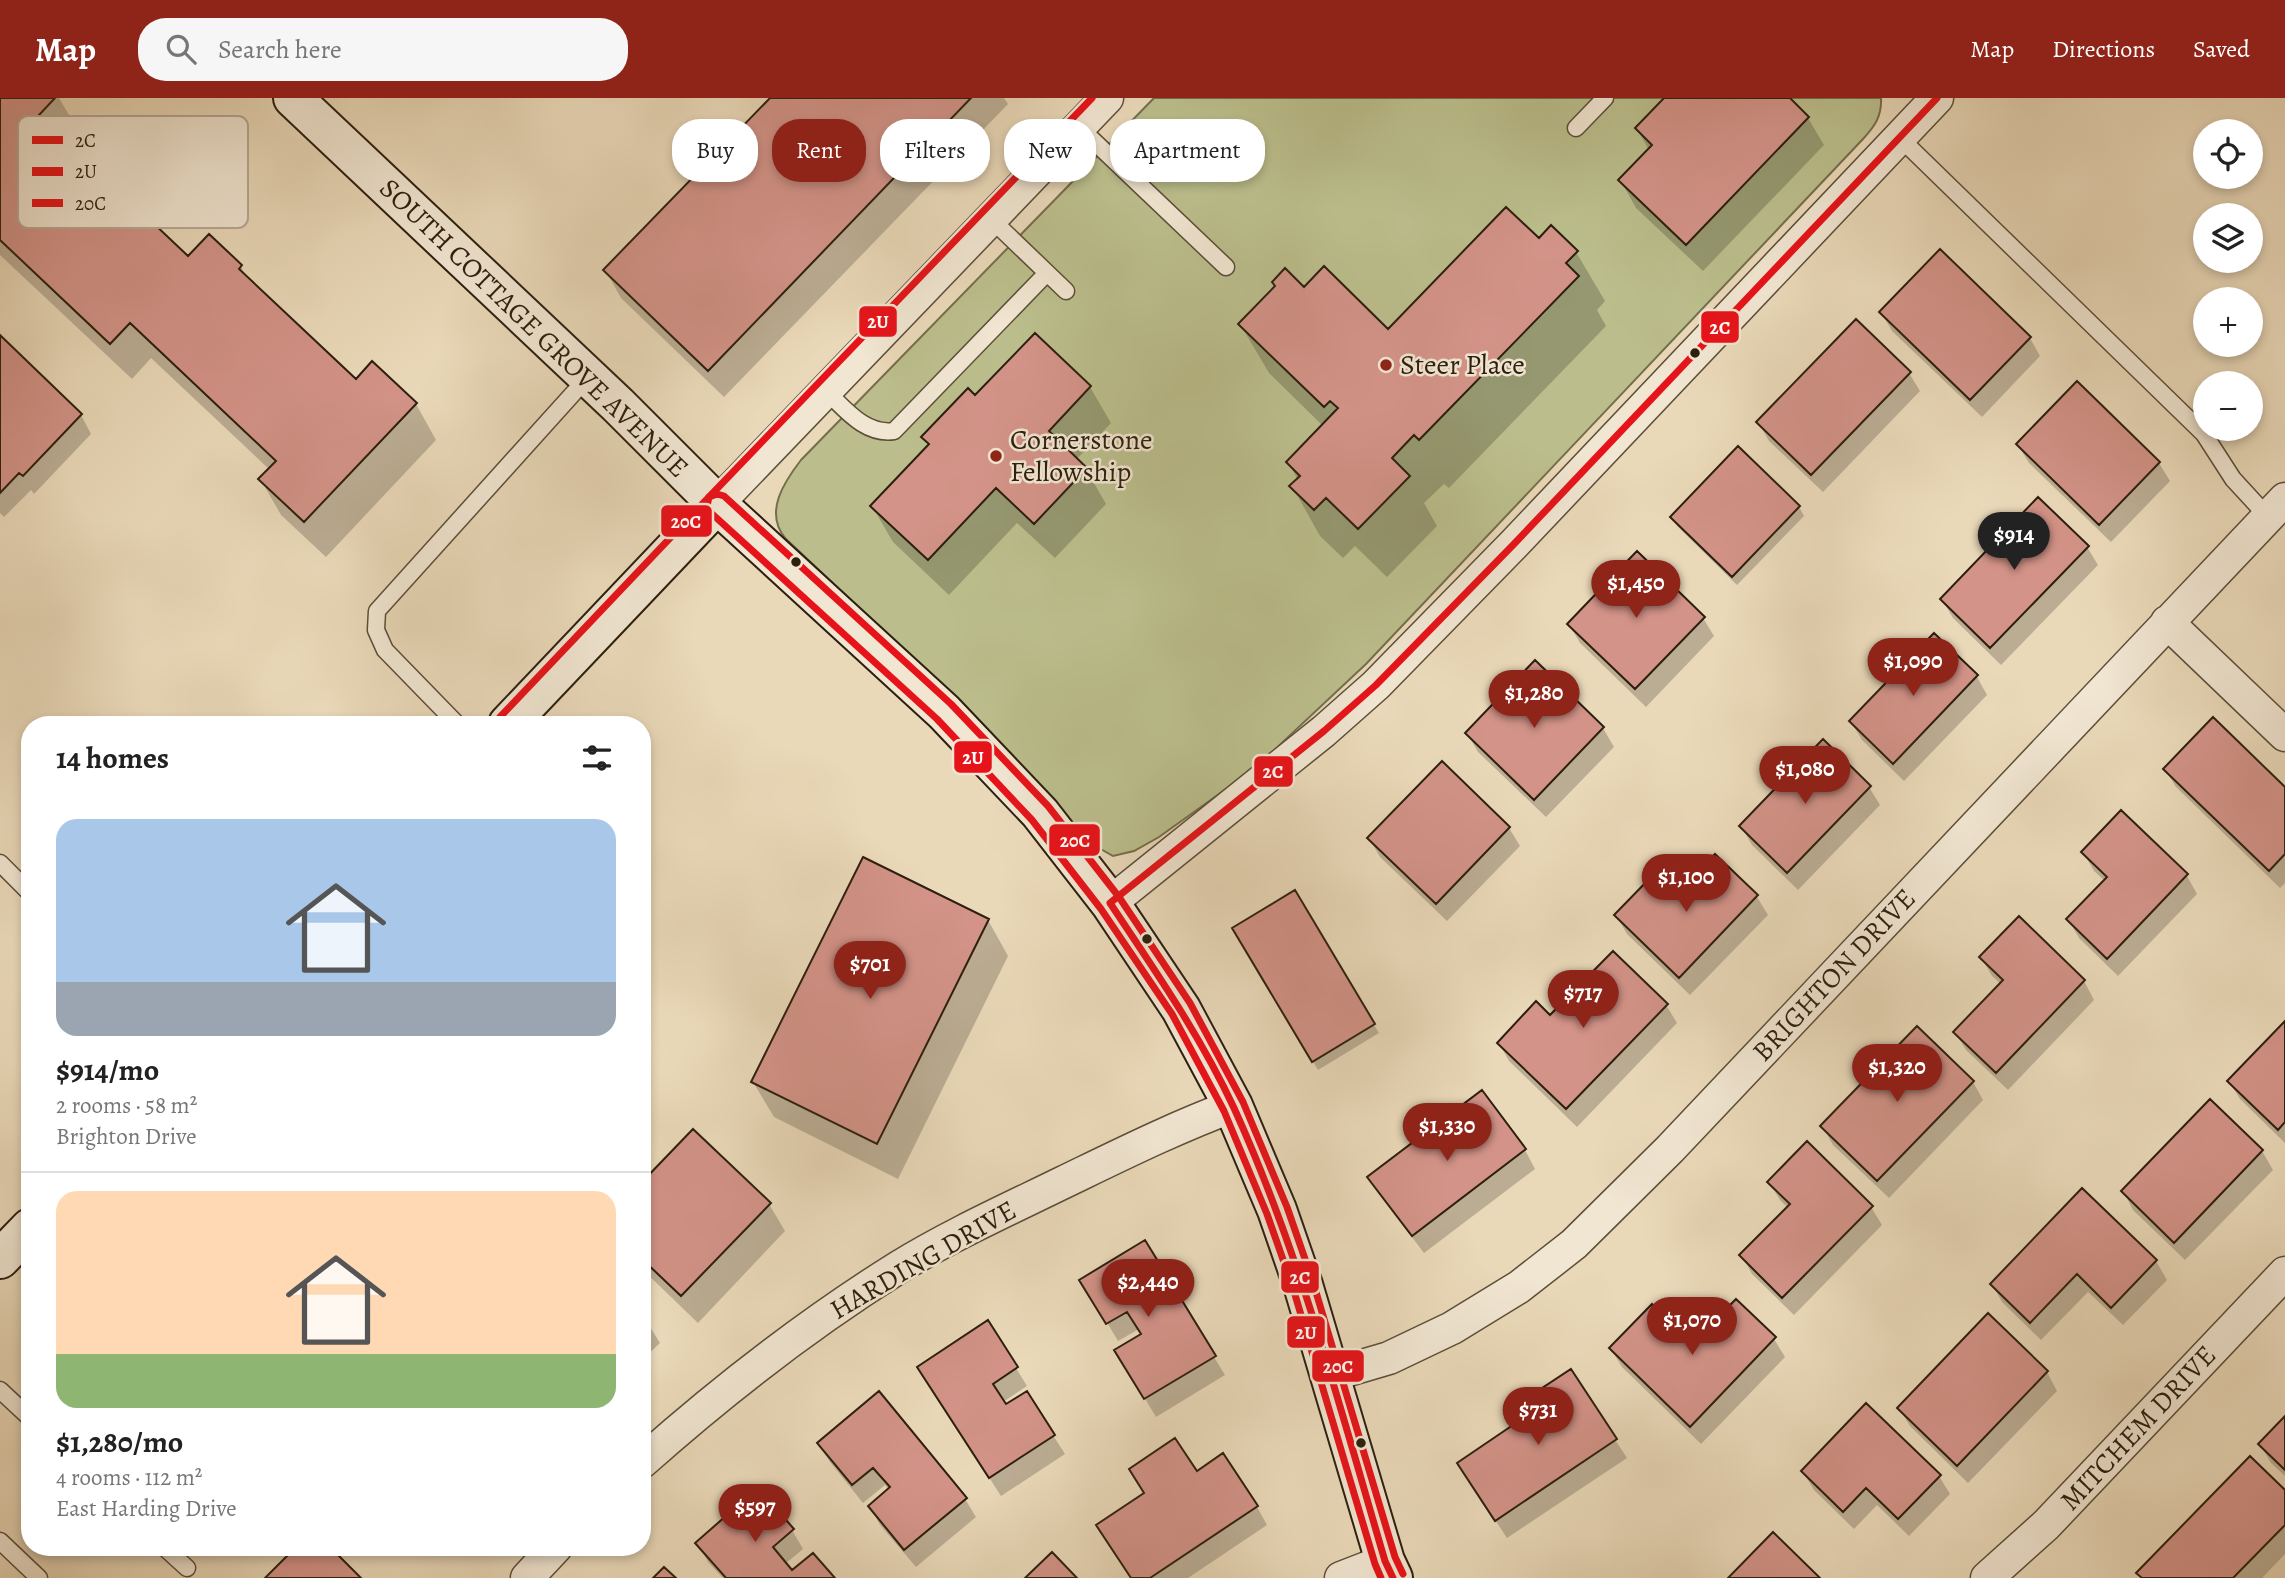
<!DOCTYPE html>
<html lang="en">
<head>
<meta charset="utf-8">
<style>
  :root { --surface:#fff; --page:#f6f6f6; --text:#222; --muted:#767676; --line:#e0e0e0; --accent:#8f2418 }
  body { margin:0; font-family:Alegreya,serif; background:var(--page); color:var(--text); height:100vh; display:flex; flex-direction:column; font-size:26px; white-space:nowrap }
  * { box-sizing:border-box; margin:0 }
  p { font-size:23px; color:var(--muted) }
  .icon { flex:none; width:38px; height:38px; fill:none; stroke:currentColor; stroke-width:2; stroke-linecap:round; stroke-linejoin:round }
  .map { position:relative; flex:1; overflow:hidden }
  .details { position:absolute; left:21px; top:618px; width:630px; height:840px; display:flex; flex-direction:column; background:var(--surface); border-radius:28px; box-shadow:0 4px 10px #0003 }
  .details>* { flex:none }
  .hud { position:absolute; left:672px; top:21px; width:665px; height:63px; display:flex; gap:14px }
  .controls { position:absolute; left:2193px; top:21px; display:grid; gap:14px }
  .controls a { display:grid; place-items:center; width:70px; height:70px; border-radius:50%; background:var(--surface); box-shadow:0 4px 10px #0003; font-size:35px }
  .price { position:absolute; translate:-50% -60px; padding:0 16px; border-radius:24px; background:var(--accent); color:#fff; font-size:23px; line-height:46px; filter:drop-shadow(0 2px 4px #0008) }
  .price::after { content:''; position:absolute; left:50%; top:42px; width:21px; height:16px; margin-left:-10px; background:inherit; clip-path:polygon(0 0,100% 0,50% 100%) }
  .price.on { background:#222; color:#fff }
  ul { padding:0; list-style:none }
  li { display:grid; align-content:center; gap:14px; height:371px; padding:0 35px }
  li+li { border-top:2px solid var(--line) }
  li span { display:grid; place-items:center; height:217px; border-radius:21px; color:#555 }
  li>.icon { margin-inline-start:auto }
  span .icon { width:126px; height:126px; fill:#fffc; stroke-width:1 }
  li b { font-size:30px }
  h2 { display:flex; justify-content:space-between; align-items:center; height:84px; padding:0 35px; font-size:30px }
  .pill { padding:0 24px; border-radius:28px; background:var(--surface); box-shadow:0 4px 10px #0003; font-size:24px; line-height:63px }
  .pill.on { background:var(--accent); color:#fff }
  header { display:flex; align-items:center; gap:42px; box-sizing:border-box; height:98px; padding:0 35px; background:var(--accent); color:#fff }
  header strong { font-size:33px }
  nav { display:flex; gap:38px; margin-inline-start:auto; font-size:24px }
  .search { width:490px; height:63px; background:var(--page); display:flex; align-items:center; gap:18px; box-sizing:border-box; padding:0 24px; border-radius:28px; color:var(--muted); font-size:26px }
  .map>svg:first-child { display:block }
</style>
</head>
<body>
<header>
<strong>Map</strong>
<div class="search"><svg class="icon" aria-label="search" viewBox="0 0 24 24"><circle cx="10" cy="10" r="6"/><path d="M15 15l6 6"/></svg>Search here</div>
<nav><a>Map</a><a>Directions</a><a>Saved</a></nav>
</header>
<div class="map">
<svg width="2285" height="1480" viewBox="0 0 2285 1480">
  <rect width="100%" height="100%" fill="#ead9b9"/>
  <filter id="stains"><feTurbulence type="fractalNoise" baseFrequency=".00286" numOctaves="4"/><feColorMatrix values="0 0 0 0 .2 0 0 0 0 .09 0 0 0 0 .02 0 0 0 .5 -.17"/></filter>
  <radialGradient id="worn" r=".72"><stop offset=".6" stop-color="#630" stop-opacity="0"/><stop offset="1" stop-color="#630" stop-opacity=".3"/></radialGradient>
  <!-- green -->
  <path fill="#bbbe8c" stroke="#746e4d" stroke-width="2" d="M1154 0H1881C1882 18 1875 28 1863 41L1366 566 1254 671 1159 739 1134 753 1113 758 1092 746 979 623 785 440C764 414 784 384 801 362Z"/>
  <!-- shadow -->
  <path fill="#0003" d="M0 0H59L78 32 66 45 189 161 241 169 249 183 356 283 416 306 436 342 326 459 281 417 261 382 270 372 151 260 132 281 0 157Z
    M773 0H1004L1008 6 724 299 621 200 606 173Z
    M1667 0H1787L1808 20 1824 47 1703 173 1636 110 1621 83 1649 52 1637 31Z
    M1539 142 1576 154 1605 203 1597 212 1606 228 1449 390 1444 386 1424 405 1437 428 1387 479 1355 448 1343 460 1320 438 1292 388 1298 382 1288 364 1323 328 1269 275 1240 226 1304 191 1388 233Z
    M1881 214 2030 240 2040 258 1982 319 1892 233Z
    M1035 237 1090 289 1111 325 1076 362 1086 371 1106 406 1055 460 1017 425 949 497 893 444 872 408 929 349 924 339 975 300Z
    M0 240 81 317 91 336 34 396 31 392 4 419 0 415Z
    M1909 275 1920 293 1823 394 1769 343 1758 324Z
    M2018 347 2159 365 2170 383 2111 444 2029 365Z
    M1799 409 1804 418 1737 487 1677 428 1672 419Z
    M2087 449 2098 467 2001 567 1953 520 1942 502Z
    M1703 520 1714 538 1646 609 1580 545 1569 526Z
    M1934 538 1977 579 1987 597 1904 683 1862 642 1851 624Z
    M1535 565 1603 630 1614 649 1546 719 1478 654 1467 635Z
    M2165 671 2285 692V785L2280 790 2176 689Z
    M1869 689 1880 707 1798 792 1752 747 1741 728Z
    M2121 715 2187 778 2197 796 2118 878 2079 840 2068 821 2105 783 2094 773 2083 754Z
    M1509 730 1520 748 1447 823 1380 759 1369 740Z
    M1715 759 1757 799 1768 817 1690 897 1627 836 1616 817 1676 800Z
    M1295 795 1379 935 1318 972 1235 831Z
    M988 822 1008 858 898 1081 774 1019 753 984Z
    M1981 859 2084 883 2094 902 2008 992 1966 952 1955 934 2001 886 1992 878Z
    M1666 907 1677 925 1577 1029 1509 963 1499 945 1551 920Z
    M2285 925V1045L2240 1001 2229 983Z
    M1973 984 1983 1002 1889 1100 1833 1047 1822 1028Z
    M1481 995 1525 1052 1535 1071 1424 1155 1380 1097 1370 1079Z
    M2210 1003 2262 1053 2273 1072 2185 1162 2133 1112 2123 1093Z
    M1769 1084 1871 1109 1882 1127 1794 1217 1752 1176 1742 1158 1788 1110 1780 1102Z
    M642 1086 769 1106 785 1133 698 1225 642 1171Z
    M2082 1092 2156 1163 2167 1182 2123 1227 2088 1194 2041 1242 2002 1204 1992 1186Z
    M1082 1182 1214 1259 1225 1277 1156 1319 1127 1271 1143 1237 1139 1231 1118 1243Z
    M642 1216 660 1245 642 1262Z
    M1988 1218 2047 1274 2057 1293 1968 1385 1910 1328 1899 1310Z
    M1774 1241 1785 1259 1701 1346 1622 1269 1611 1251 1692 1248Z
    M1016 1270 1027 1288 1003 1304 1006 1309 1026 1295 1065 1356 1001 1398 930 1288Z
    M1570 1273 1627 1360 1507 1440 1470 1384 1539 1311Z
    M2285 1321V1378L2271 1365 2260 1346Z
    M819 1346 965 1401 976 1419 916 1469 880 1427 870 1408 889 1392 885 1387 863 1405 830 1364Z
    M1803 1374 1939 1378 1950 1396 1909 1438 1877 1407 1854 1431 1814 1392Z
    M1197 1375 1257 1409 1267 1427 1188 1480H1132Z
    M758 1393 792 1432 803 1451 785 1466 792 1474 833 1480H723L708 1464 698 1445Z
    M2285 1394V1456L2262 1480H2141L2138 1475Z"/>
  <!-- building -->
  <path fill="#d39388" stroke="#2c1f0e" stroke-width="2" d="M0 0H55L39 17 188 158 209 136 242 167 239 171 356 281 372 263 417 305 304 424 258 381 276 363 130 225 110 246 0 142Z
    M770 0H971L708 273 603 172Z
    M1664 0H1790L1809 19 1686 147 1618 82 1652 47 1635 30Z
    M1506 109 1539 140 1551 127 1578 153 1566 165 1579 178 1419 342 1414 337 1392 360 1410 378 1358 431 1326 400 1314 412 1289 388 1300 378 1286 364 1338 310 1330 303 1324 309 1238 226 1275 188 1272 184 1285 170 1304 189 1324 168 1388 231Z
    M1940 151 2031 239 1970 302 1879 214Z
    M1856 221 1911 274 1811 377 1756 324Z
    M1035 235 1091 288 1049 333 1087 370 1034 426 996 390 928 462 870 408 929 346 921 339 968 290 975 297Z
    M0 237 82 316 23 378 19 375 0 395Z
    M2077 283 2160 364 2099 427 2016 346Z
    M1738 348 1800 408 1732 479 1670 419Z
    M2038 399 2089 448 1990 550 1940 501Z
    M1637 453 1705 519 1635 591 1567 526Z
    M1934 535 1978 577 1893 666 1849 623Z
    M1535 562 1604 629 1534 702 1465 635Z
    M2213 619 2285 689V756L2269 773 2163 671Z
    M1823 641 1871 688 1787 775 1739 728Z
    M1442 663 1510 729 1436 806 1367 740Z
    M2121 712 2188 776 2107 861 2066 821 2107 779 2081 754Z
    M1715 756 1758 797 1679 880 1614 817 1654 776 1676 797Z
    M863 759 989 821 877 1046 751 984Z
    M1295 792 1375 926 1312 964 1232 830Z
    M2019 818 2085 882 1996 975 1953 934 2003 882 1979 859Z
    M1613 853 1668 906 1566 1011 1497 945 1536 903 1550 917Z
    M2285 923V1024L2278 1032 2227 983Z
    M1917 928 1974 983 1877 1083 1820 1028Z
    M1482 992 1526 1051 1412 1138 1367 1079Z
    M2210 1001 2263 1052 2174 1145 2121 1093Z
    M693 1031 771 1105 681 1198 642 1161V1084Z
    M1807 1043 1873 1108 1782 1200 1739 1157 1790 1106 1767 1084Z
    M2082 1090 2157 1162 2111 1210 2077 1176 2030 1225 1990 1186Z
    M1145 1142 1216 1258 1144 1301 1114 1252 1141 1236 1127 1214 1106 1226 1079 1182Z
    M1736 1201 1776 1239 1690 1329 1609 1250 1652 1206 1692 1246Z
    M1988 1215 2048 1273 1957 1368 1897 1310Z
    M988 1222 1018 1269 993 1286 1006 1306 1027 1293 1055 1337 989 1380 917 1269Z
    M1571 1271 1617 1341 1495 1423 1457 1365 1538 1310 1530 1298Z
    M879 1293 967 1400 904 1452 868 1408 890 1389 873 1370 852 1387 817 1345Z
    M1866 1305 1941 1377 1898 1421 1866 1390 1843 1414 1801 1373Z
    M2285 1318V1372L2258 1346Z
    M1175 1340 1197 1373 1223 1355 1258 1408 1150 1480H1131L1096 1427 1144 1395 1129 1371Z
    M2250 1358 2285 1392V1427L2233 1480H2142L2136 1475Z
    M758 1390 794 1431 773 1449 792 1472 813 1455 835 1480H726L695 1445Z
    M1773 1434 1820 1480H1728Z
    M296 1449H330L361 1480H265Z
    M1052 1454 1077 1480H1025Z
    M664 1469 676 1480H653Z"/>
  <g fill="none" stroke-linecap="round" stroke-linejoin="round">
    <defs>
      <path id="lane" d="M1079 29 1226 169
        M1576 30 1605 0
        M1900 40 2204 336 2233 381 2268 419
        M991 121 1066 193
        M826 293C846 312 865 337 894 333L1047 175
        M457 626 385 552 376 532 377 513 588 279
        M0 765 30 795
        M0 1292 30 1320
        M0 1443 39 1480
        M164 1449 187 1470"/>
      <path id="street" d="M717 406 1107 0
        M2167 524 2285 637
        M1110 805 1324 633 1376 587 1514 446 1937 0
        M1328 1278 1389 1260 1452 1230 1519 1189 1574 1146 1670 1051 2285 401
        M642 1364C723 1292 808 1226 899 1169 951 1137 1009 1111 1064 1084 1120 1057 1174 1030 1233 1008
        M527 1480 556 1449
        M1341 1480 1385 1463
        M1987 1480 2046 1427 2285 1175"/>
      <path id="secondary" d="M293 0 618 307 717 406 944 614 1040 715 1110 805 1181 911 1233 1008 1277 1112 1303 1187 1385 1463 1393 1480
        M508 626 717 406
        M0 1161 30 1130"/>
    </defs>
    <!-- lane casing -->
    <use href="#lane" stroke="#5c4e39" stroke-width="19"/>
    <!-- street casing -->
    <use href="#street" stroke="#5c4e39" stroke-width="35"/>
    <!-- secondary casing -->
    <use href="#secondary" stroke="#2c1f0e" stroke-width="42"/>
    <!-- lane -->
    <use href="#lane" stroke="#f1e6d2" stroke-width="16"/>
    <!-- street -->
    <use href="#street" stroke="#f1e6d2" stroke-width="32"/>
    <!-- secondary -->
    <use href="#secondary" stroke="#f1e6d2" stroke-width="38"/>
    <defs>
      <path id="bus-1" d="M1393 1480 1385 1463C1340 1310 1300 1155 1234 1010 1200 937 1154 871 1110 805L1324 633 1376 587 1514 446 1937 0"/>
      <path id="bus-2" d="M1092 0 709 399 707 408 710 414 937 621 1032 722 1101 811 1172 916 1224 1013 1267 1116 1293 1190 1375 1466 1381 1480"/>
      <path id="bus-3" d="M500 619 709 399 717 396 724 398 951 606 1048 708 1119 799 1190 905 1243 1004 1287 1109 1313 1184 1395 1459 1403 1476"/>
    </defs>
    <!-- bus-1 casing -->
    <use href="#bus-1" stroke="#f1e6d2" stroke-width="12"/>
    <!-- bus-2 casing -->
    <use href="#bus-2" stroke="#f1e6d2" stroke-width="12"/>
    <!-- bus-3 casing -->
    <use href="#bus-3" stroke="#f1e6d2" stroke-width="12"/>
    <!-- bus-1 -->
    <use href="#bus-1" stroke="#e7131a" stroke-width="7"/>
    <!-- bus-2 -->
    <use href="#bus-2" stroke="#e7131a" stroke-width="7"/>
    <!-- bus-3 -->
    <use href="#bus-3" stroke="#e7131a" stroke-width="7"/>
  </g>
  <!-- markers -->
  <g fill="#2c1f0e" stroke="#f1e6d2" stroke-width="2.5">
    <circle cx="1695" cy="255" r="6"/>
    <circle cx="796" cy="464" r="6"/>
    <circle cx="1147" cy="841" r="6"/>
    <circle cx="1361" cy="1345" r="6"/>
  </g>
  <g fill="#8f2418" stroke="#f1e6d2" stroke-width="2.5">
    <circle cx="1386" cy="267" r="7"/>
    <circle cx="996" cy="358" r="7"/>
  </g>
  <g text-anchor="middle" dominant-baseline="central" stroke-width="5" stroke-linejoin="round" paint-order="stroke">
    <!-- street labels -->
    <g font-size="28" fill="#2c1f0e" stroke="#f1e6d2">
      <text transform="translate(534 230) rotate(44)">SOUTH COTTAGE GROVE AVENUE</text>
      <text transform="translate(1834 877) rotate(-47)">BRIGHTON DRIVE</text>
      <text transform="translate(923 1162) rotate(-30)">HARDING DRIVE</text>
      <text transform="translate(2138 1330) rotate(-47)">MITCHEM DRIVE</text>
    </g>
    <!-- poi labels -->
    <g font-size="28" fill="#2c1f0e" stroke="#f1e6d2" text-anchor="start">
      <text x="1400" y="267">Steer Place</text>
      <text x="1010" y="342">Cornerstone<tspan x="1010" dy="32">Fellowship</tspan></text>
    </g>
  </g>
  <!-- legend -->
  <rect x="18" y="18" width="230" height="112" rx="10" fill="#f1e6d2" stroke="#b6aa97" stroke-width="2"/>
  <rect x="32" y="38" width="31" height="8" fill="#e7131a"/>
  <rect x="32" y="69" width="31" height="9" fill="#e7131a"/>
  <rect x="32" y="101" width="31" height="8" fill="#e7131a"/>
  <g font-size="19" fill="#2c1f0e">
    <text x="75" y="49">2C</text>
    <text x="75" y="80">2U</text>
    <text x="75" y="112">20C</text>
  </g>
  <g stroke="#f1e6d2" stroke-width="2.5">
    <rect x="858" y="207" width="40" height="33" rx="7" fill="#e7131a"/>
    <rect x="1700" y="212" width="40" height="34" rx="7" fill="#e7131a"/>
    <rect x="660" y="406" width="53" height="34" rx="7" fill="#e7131a"/>
    <rect x="953" y="642" width="40" height="34" rx="7" fill="#e7131a"/>
    <rect x="1253" y="657" width="41" height="33" rx="7" fill="#e7131a"/>
    <rect x="1048" y="725" width="53" height="34" rx="7" fill="#e7131a"/>
    <rect x="1280" y="1162" width="40" height="34" rx="7" fill="#e7131a"/>
    <rect x="1286" y="1217" width="40" height="34" rx="7" fill="#e7131a"/>
    <rect x="1311" y="1251" width="54" height="34" rx="7" fill="#e7131a"/>
  </g>
  <g font-size="19" text-anchor="middle" font-weight="bold" fill="#fff">
    <text x="878" y="230">2U</text>
    <text x="1720" y="236">2C</text>
    <text x="686" y="430">20C</text>
    <text x="973" y="666">2U</text>
    <text x="1273" y="680">2C</text>
    <text x="1075" y="749">20C</text>
    <text x="1300" y="1186">2C</text>
    <text x="1306" y="1241">2U</text>
    <text x="1338" y="1275">20C</text>
  </g>
  <rect width="100%" height="100%" filter="url(#stains)"/>
  <rect width="100%" height="100%" fill="url(#worn)"/>
</svg>
<div class="controls">
<a><svg class="icon" aria-label="locate" viewBox="0 0 24 24"><circle cx="12" cy="12" r="6"/><path d="M12 2v4M12 18v4M2 12h4M18 12h4"/></svg></a>
<a><svg class="icon" aria-label="layers" viewBox="0 0 24 24"><path d="M12 4l9 5-9 5-9-5zM3 14l9 5 9-5"/></svg></a>
<a>+</a>
<a>−</a>
</div>
<b class="price on" style="left:2014px;top:474px">$914</b>
<b class="price" style="left:1636px;top:522px">$1,450</b>
<b class="price" style="left:1913px;top:600px">$1,090</b>
<b class="price" style="left:1534px;top:632px">$1,280</b>
<b class="price" style="left:1805px;top:708px">$1,080</b>
<b class="price" style="left:1686px;top:816px">$1,100</b>
<b class="price" style="left:870px;top:903px">$701</b>
<b class="price" style="left:1583px;top:932px">$717</b>
<b class="price" style="left:1897px;top:1006px">$1,320</b>
<b class="price" style="left:1447px;top:1065px">$1,330</b>
<b class="price" style="left:1148px;top:1221px">$2,440</b>
<b class="price" style="left:1692px;top:1259px">$1,070</b>
<b class="price" style="left:1538px;top:1349px">$731</b>
<b class="price" style="left:755px;top:1446px">$597</b>
<div class="hud">
<a class="pill">Buy</a>
<a class="pill on">Rent</a>
<a class="pill">Filters</a>
<a class="pill">New</a>
<a class="pill">Apartment</a>
</div>
<section class="details">
<h2>14 homes<svg class="icon" aria-label="filters" viewBox="0 0 24 24"><path d="M4 7h16M4 17h16"/><circle cx="9" cy="7" r="2"/><circle cx="15" cy="17" r="2"/></svg></h2>
<ul>
<li><span style="background:linear-gradient(#a9c7e8 75%,#9aa5b1 0)"><svg class="icon" aria-label="home" viewBox="0 0 24 24"><path d="M3 11l9-7 9 7M6 9v11h12V9"/></svg></span><div><b>$914/mo</b><p>2 rooms · 58 m²</p><p>Brighton Drive</p></div></li>
<li><span style="background:linear-gradient(#ffd9b3 75%,#8fb573 0)"><svg class="icon" aria-label="home" viewBox="0 0 24 24"><path d="M3 11l9-7 9 7M6 9v11h12V9"/></svg></span><div><b>$1,280/mo</b><p>4 rooms · 112 m²</p><p>East Harding Drive</p></div></li>
</ul>
</section>
</div>
</body>
</html>
